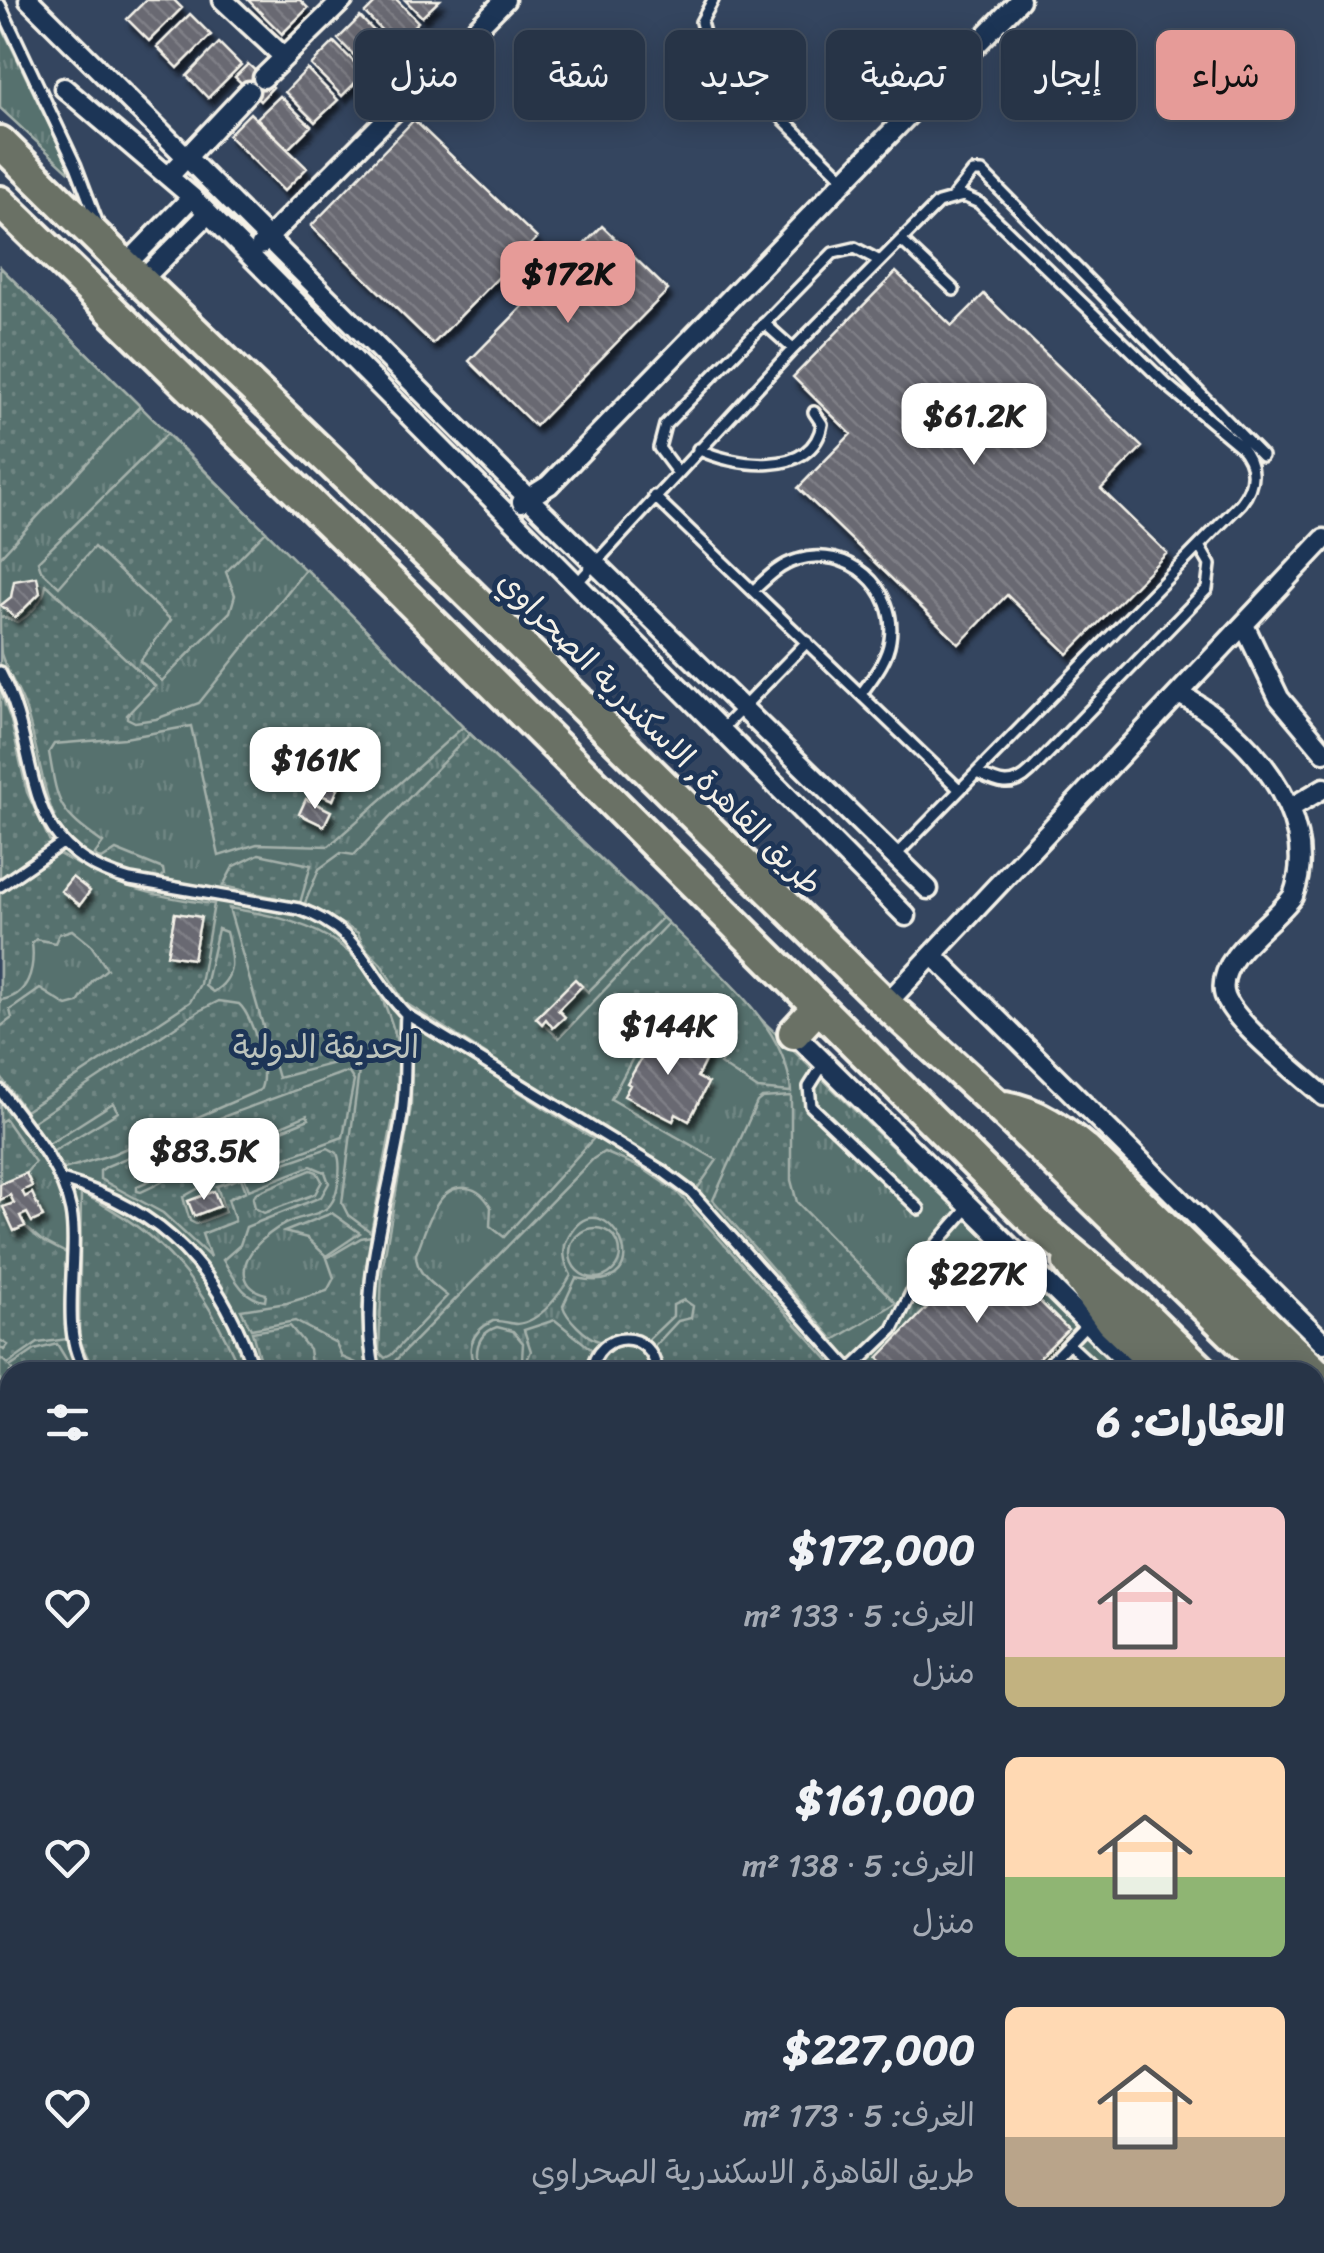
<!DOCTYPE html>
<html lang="ar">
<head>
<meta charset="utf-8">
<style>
  :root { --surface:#273447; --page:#2f3c4e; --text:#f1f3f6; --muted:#a4aab4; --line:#434f60; --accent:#e69b98 }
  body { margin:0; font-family:Sriracha,"Playpen Sans Arabic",sans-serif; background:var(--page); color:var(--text); direction:rtl; height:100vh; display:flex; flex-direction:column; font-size:38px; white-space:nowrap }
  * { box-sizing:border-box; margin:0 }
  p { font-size:32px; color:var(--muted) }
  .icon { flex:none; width:55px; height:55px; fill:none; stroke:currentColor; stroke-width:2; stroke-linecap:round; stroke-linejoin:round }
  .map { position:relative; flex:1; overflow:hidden; direction:ltr }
  .sheet { position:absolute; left:0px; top:1362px; width:1325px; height:892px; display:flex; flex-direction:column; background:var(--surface); border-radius:30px 30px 0 0; box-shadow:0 5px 25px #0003,0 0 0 2px var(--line); direction:rtl }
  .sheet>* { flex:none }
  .top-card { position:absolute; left:30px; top:30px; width:1265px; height:90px; direction:rtl; display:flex; gap:20px }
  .price { position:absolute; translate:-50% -85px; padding:0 22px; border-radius:20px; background:#fff; color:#222; font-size:32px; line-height:65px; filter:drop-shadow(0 2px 5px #0008) }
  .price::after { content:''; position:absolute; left:50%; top:60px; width:30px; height:22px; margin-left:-15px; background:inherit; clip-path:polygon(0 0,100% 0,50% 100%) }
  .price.on { background:var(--accent); color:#111 }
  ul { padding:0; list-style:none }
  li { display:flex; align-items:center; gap:30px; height:250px; padding:0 40px }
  li span { display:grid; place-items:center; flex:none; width:280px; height:200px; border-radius:15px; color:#555 }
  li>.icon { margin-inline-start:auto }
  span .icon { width:120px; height:120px; fill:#fffc; stroke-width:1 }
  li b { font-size:42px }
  h2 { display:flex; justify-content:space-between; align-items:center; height:120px; padding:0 40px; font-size:42px }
  .chip { padding:0 35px; border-radius:15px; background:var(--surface); box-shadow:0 5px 25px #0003,0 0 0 2px var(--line); font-size:35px; line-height:90px }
  .chip.on { background:var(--accent); color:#111 }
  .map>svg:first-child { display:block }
</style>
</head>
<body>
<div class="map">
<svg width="1324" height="2253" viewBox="0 0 1324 2253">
  <defs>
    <pattern id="grass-tufts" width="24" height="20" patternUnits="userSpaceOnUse" patternTransform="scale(2.5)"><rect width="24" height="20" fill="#56716e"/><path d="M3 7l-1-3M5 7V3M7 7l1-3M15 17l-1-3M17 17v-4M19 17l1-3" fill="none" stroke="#6f8683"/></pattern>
    <pattern id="garden-dots" width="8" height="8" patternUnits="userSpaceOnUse" patternTransform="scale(2.5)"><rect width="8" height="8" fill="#56716e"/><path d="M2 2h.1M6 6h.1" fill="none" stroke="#6f8683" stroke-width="1.8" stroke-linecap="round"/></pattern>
    <pattern id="building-back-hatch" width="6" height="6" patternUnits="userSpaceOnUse" patternTransform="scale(2.5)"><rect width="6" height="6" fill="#696972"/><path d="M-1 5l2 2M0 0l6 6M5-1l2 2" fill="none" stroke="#7f7f86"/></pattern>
    <filter id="shadow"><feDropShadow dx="4" dy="7" stdDeviation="2.5" flood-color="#0009"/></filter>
  </defs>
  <rect width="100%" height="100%" fill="#34455f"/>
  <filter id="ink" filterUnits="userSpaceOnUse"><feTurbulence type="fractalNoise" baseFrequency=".01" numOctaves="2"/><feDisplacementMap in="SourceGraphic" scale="20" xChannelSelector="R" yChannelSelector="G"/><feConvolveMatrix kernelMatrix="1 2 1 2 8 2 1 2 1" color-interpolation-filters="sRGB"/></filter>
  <g filter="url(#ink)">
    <!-- grass -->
    <path fill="url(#grass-tufts)" stroke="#a5b1ab" stroke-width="2.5" d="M0 23 69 167 68 171 0 108Z
      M0 267 463 727 668 923 765 1023 1123 1372H10V1434L0 1425Z
      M1315 1556 1324 1564V2253H896L887 2245H1315Z"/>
    <!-- garden -->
    <path fill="url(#garden-dots)" stroke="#a5b1ab" stroke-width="2.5" fill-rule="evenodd" d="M0 267 140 406 0 557Z
      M167 434 266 531 226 572 235 595 230 612 162 681 140 661 171 620 94 547 59 587 41 570 38 561Z
      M306 569 463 727 329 846 257 844 219 856 191 726 125 738 54 744 49 752C58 806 58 811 103 843L95 854 97 858 102 859 116 850 163 869 164 875 158 880C38 865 54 802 26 710 20 691 7 673 1 654 0 643 0 627 0 616L17 622C30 616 45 599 46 584L155 686 127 715V718L135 722 156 719 199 703Z
      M0 690 11 721 27 792 53 848 0 881Z
      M470 734 662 918 588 992 575 980 536 1018 559 1038 668 923C714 970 787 1024 791 1092L758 1089 720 1064 727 1053 720 1042 708 1044 703 1051 651 1024 611 1099 717 1160 697 1189 404 1002 381 964 364 947 358 933 305 903 319 869 341 853 354 855Z
      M55 852C110 884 151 897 214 904L200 984 190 1002 25 1111 0 1076V1027L12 1018 10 1010 40 989 67 1006 78 1003 92 981 107 969 91 945 72 930 59 934 55 943 36 939 32 943C35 968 29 997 0 1000V889ZM175 913 200 917 192 959 168 955Z
      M259 854 311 865 300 903 223 886 233 867Z
      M229 908C324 923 374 946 398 1046L278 1078Z
      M218 929 226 932C232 957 238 977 213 992L205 986Z
      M219 1001 239 1004C253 1016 270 1074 260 1090L113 1154 64 1169 52 1152 118 1112 113 1103 47 1145 32 1122 199 1011Z
      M412 1024 593 1139 504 1237 490 1226 491 1207C485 1197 478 1189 466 1188 435 1184 426 1232 416 1254 416 1274 433 1284 447 1296L391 1355 385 1358 379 1352 382 1271 411 1107Z
      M399 1057V1087L371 1232 348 1215 342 1203 360 1063Z
      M342 1073H349L354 1081 343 1137 254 1169 251 1162 258 1151 260 1139 309 1119 307 1115 258 1136 252 1129H243L188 1145 177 1153 169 1172 137 1186V1191L141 1192C151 1187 162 1183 170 1176 178 1169 177 1162 182 1154 190 1141 223 1137 235 1143L241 1154 238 1166 183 1197 190 1221 196 1224 225 1212 217 1186 241 1178 246 1191 228 1199 235 1221 202 1234 210 1257 163 1213 100 1179V1171L107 1166 220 1118Z
      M791 1096V1180L797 1202 896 1303 834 1340 713 1200 757 1102 762 1098Z
      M5 1119 35 1162 26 1173 0 1184V1122Z
      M328 1148 337 1153C342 1164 339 1194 330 1205 323 1214 305 1216 294 1220 275 1227 241 1251 245 1275 247 1286 256 1292 266 1294L265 1301C242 1298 235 1278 223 1260L240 1245 246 1227 321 1197 329 1183 325 1172 311 1166 249 1190 244 1177Z
      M604 1152 642 1168 677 1192 839 1372H663L662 1361 654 1347 678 1321 691 1318 693 1306 684 1300 673 1305V1316L647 1341C620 1323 617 1345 599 1341 586 1338 566 1317 563 1306L576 1278C670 1298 604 1172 569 1236 561 1250 564 1262 571 1275 561 1293 541 1322 517 1324 510 1324 502 1320 493 1321 470 1332 464 1352 479 1372H384L593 1159Z
      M311 1170 317 1172 322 1181 315 1194 264 1213 255 1208 253 1198 256 1193Z
      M81 1193C165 1233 205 1287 241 1372L94 1371 79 1339Z
      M10 1195 14 1203 3 1208 41 1240 68 1254V1339L38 1343 8 1364 0 1358V1347L4 1350 8 1345 0 1340V1200Z
      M332 1213 360 1233 326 1256 307 1238 284 1232Z
      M570 1253a25 25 0 1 1 50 0a25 25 0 1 1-50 0Z
      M371 1236 362 1313 367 1372H361L356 1363 342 1357 336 1343 295 1321 251 1329 241 1310 287 1303 327 1291 334 1278 327 1258 361 1238Z
      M555 1320 591 1349 589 1372H522L531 1351 524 1330Z
      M290 1326 309 1349 311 1364 330 1372H263L252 1332Z
      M497 1327 513 1331 523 1343 522 1360 509 1372 487 1371 477 1358C476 1342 482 1332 497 1327Z
      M57 1344 74 1372H14L10 1367 35 1350Z
      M1320 1560 1324 1564V1962L1315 1970V1565Z
      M902 2245H1128L1105 2246 1096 2253H896Z"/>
    <!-- water -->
    <path fill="#426d89" stroke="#89a2af" stroke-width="2.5" d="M0 1494 10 1503V1628L0 1619Z
      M685 2245H820L828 2253H694Z"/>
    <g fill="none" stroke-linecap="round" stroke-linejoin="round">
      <!-- stream -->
      <path stroke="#89a2af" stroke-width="5" d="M0 1725 10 1735
        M544 2245 552 2253"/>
    </g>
    <!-- building -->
    <path fill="url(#building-back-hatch)" stroke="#f4f1e8" stroke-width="2.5" filter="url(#shadow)" d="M146 0H174L182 8 149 41 127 19Z
      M248 0H300L308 8 282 34Z
      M378 0H397L418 22 395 44 365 13Z
      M405 0H440L422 17Z
      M190 14 211 35 178 68 157 47Z
      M360 17 391 48 368 70 338 39Z
      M334 42 365 73 342 96 311 65Z
      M219 43 241 65 208 98 187 76Z
      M248 64 273 87 260 101 235 77Z
      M307 69 338 100 315 122 285 92Z
      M280 96 311 126 288 149 257 118Z
      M250 113 307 168 284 191 228 135Z
      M414 120 537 238 433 344 311 226Z
      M602 226 668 290 535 426 469 361Z
      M896 272 952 326 984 294 1142 447 1101 489 1167 553 1068 654 1007 595 959 644 798 488 851 434 793 377Z
      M37 577 40 593 15 618 1 605 11 597 14 581Z
      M320 758 346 769 333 800 307 789Z
      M306 799 331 811 324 826 299 814Z
      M72 877 90 891 80 905 61 891Z
      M175 913 201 917 193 959 167 955Z
      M575 979 582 986 558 1010 565 1017 553 1028 546 1019 542 1024 536 1018Z
      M658 1030 708 1055 697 1077 708 1083 689 1121 676 1114 673 1121 624 1096 630 1085 627 1083Z
      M26 1173 32 1186 22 1191 25 1197 32 1193 43 1217 32 1222 27 1213 20 1216 25 1226 14 1231 3 1207 14 1203 10 1195 0 1200V1184Z
      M214 1191 220 1206 194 1216 188 1201Z
      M985 1248 1068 1329 1025 1372H892L878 1358Z
      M1315 2060 1324 2065V2106L1315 2101Z"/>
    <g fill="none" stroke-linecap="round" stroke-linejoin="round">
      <defs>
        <path id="lane" d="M713 0 701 22 707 44 844 179
          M0 5 76 166 98 224
          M954 196 973 172H982L1262 456
          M901 240 954 290
          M764 323 793 349
          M698 449C732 466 813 479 822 424L814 412
          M677 472 659 448 665 425 833 253 855 248 880 261
          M654 496 960 790
          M576 584 793 349 938 203 963 196 979 203 1166 384 1240 446C1256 464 1256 484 1241 503L895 856
          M753 591C767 578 779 565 797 560 847 544 898 588 890 640 887 661 873 677 861 694
          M0 672C46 758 11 846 130 880L299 909C363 931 365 973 406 1014L661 1170 692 1193 852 1372
          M721 730 807 642
          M977 773C998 783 1012 790 1030 772L1207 589 1210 565 1199 546
          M0 886 61 844
          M824 1063 809 1087 811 1106 919 1209
          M0 1090C27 1127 62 1166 71 1211 80 1258 57 1335 87 1372
          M62 1180C164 1209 222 1272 254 1372
          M1069 1344 1099 1372
          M850 1370 893 1329 934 1247 968 1208
          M375 1372C356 1289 388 1204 401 1121 407 1086 404 1049 406 1014
          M591 1372C598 1328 652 1328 657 1372
          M1041 1372 1087 1324
          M375 2245 378 2253"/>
        <path id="street" d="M29 0 529 499 928 889
          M223 0 284 57
          M263 78 343 0
          M64 88 192 197 906 916
          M169 176 249 91
          M261 245 505 0
          M125 266 192 197
          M141 281 208 214
          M522 502 549 485 1020 0
          M1244 625 1279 698 1324 752
          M1179 694C1243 727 1324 815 1293 896 1274 923 1218 956 1224 992 1228 1019 1301 1075 1324 1096
          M1297 804 1324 788
          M933 955 1324 1343
          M886 1004 1324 539
          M794 1033 1137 1372
          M0 1456 10 1465
          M1315 1544 1324 1553
          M0 1858 10 1867
          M488 2245 497 2253
          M860 2245 868 2253
          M295 2253 302 2245"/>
        <path id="highway" d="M0 142 141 281 463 588 886 1004 997 1105 1272 1372
          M0 202 399 590 1039 1226 1136 1307 1203 1372
          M794 1033 817 1008
          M1005 1107C1038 1113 1061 1130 1086 1151L1315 1372
          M1069 1263 1111 1321 1164 1372
          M1315 1414 1324 1423
          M1315 1479 1324 1488
          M1315 1517 1324 1525"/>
      </defs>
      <!-- lane casing -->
      <use href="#lane" stroke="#f4f1e8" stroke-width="16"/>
      <!-- street casing -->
      <use href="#street" stroke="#f4f1e8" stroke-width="25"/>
      <!-- highway casing -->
      <use href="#highway" stroke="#f4f1e8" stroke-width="38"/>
      <!-- lane -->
      <use href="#lane" stroke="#1d3557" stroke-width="9"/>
      <!-- street -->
      <use href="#street" stroke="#1d3557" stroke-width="18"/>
      <!-- highway -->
      <use href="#highway" stroke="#6a7165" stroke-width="30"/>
    </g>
  </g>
  <g text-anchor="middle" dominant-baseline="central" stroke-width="10" stroke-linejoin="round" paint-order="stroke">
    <!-- street labels -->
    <g font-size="32" fill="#f4f1e8" stroke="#1d3557">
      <text transform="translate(660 733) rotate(45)">طريق القاهرة, الاسكندرية الصحراوي</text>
    </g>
    <!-- park labels -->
    <g font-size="32" fill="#bdc4bd" stroke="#1d3557">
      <text x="326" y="1047">الحديقة الدولية</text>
    </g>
  </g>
</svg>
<b class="price on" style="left:568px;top:326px">$172K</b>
<b class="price" style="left:974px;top:468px">$61.2K</b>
<b class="price" style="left:315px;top:812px">$161K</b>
<b class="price" style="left:668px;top:1078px">$144K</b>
<b class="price" style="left:204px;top:1203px">$83.5K</b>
<b class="price" style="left:977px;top:1326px">$227K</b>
<div class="top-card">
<a class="chip on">شراء</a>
<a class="chip">إيجار</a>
<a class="chip">تصفية</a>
<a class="chip">جديد</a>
<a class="chip">شقة</a>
<a class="chip">منزل</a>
</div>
<section class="sheet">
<h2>العقارات: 6<svg class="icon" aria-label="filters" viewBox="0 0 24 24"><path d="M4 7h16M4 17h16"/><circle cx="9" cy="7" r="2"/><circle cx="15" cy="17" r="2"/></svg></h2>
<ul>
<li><span style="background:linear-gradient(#f6c9c9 75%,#c2b280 0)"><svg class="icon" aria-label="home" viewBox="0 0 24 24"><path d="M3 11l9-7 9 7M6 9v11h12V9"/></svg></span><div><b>$172,000</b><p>الغرف: 5 · 133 m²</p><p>منزل</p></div><svg class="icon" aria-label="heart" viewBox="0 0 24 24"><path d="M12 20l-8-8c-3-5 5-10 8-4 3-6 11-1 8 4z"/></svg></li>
<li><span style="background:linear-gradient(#ffd9b3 60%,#8fb573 0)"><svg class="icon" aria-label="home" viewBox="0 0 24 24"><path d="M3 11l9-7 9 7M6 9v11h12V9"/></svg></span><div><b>$161,000</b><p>الغرف: 5 · 138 m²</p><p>منزل</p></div><svg class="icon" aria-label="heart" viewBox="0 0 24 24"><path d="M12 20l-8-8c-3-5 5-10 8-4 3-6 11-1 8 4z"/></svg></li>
<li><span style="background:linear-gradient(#ffd9b3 65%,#b9a48a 0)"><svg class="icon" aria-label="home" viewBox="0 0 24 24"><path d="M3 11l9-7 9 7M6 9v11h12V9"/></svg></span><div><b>$227,000</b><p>الغرف: 5 · 173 m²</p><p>طريق القاهرة, الاسكندرية الصحراوي</p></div><svg class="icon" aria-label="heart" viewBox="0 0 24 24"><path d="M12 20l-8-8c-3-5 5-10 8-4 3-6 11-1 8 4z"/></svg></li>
</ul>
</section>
</div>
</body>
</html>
